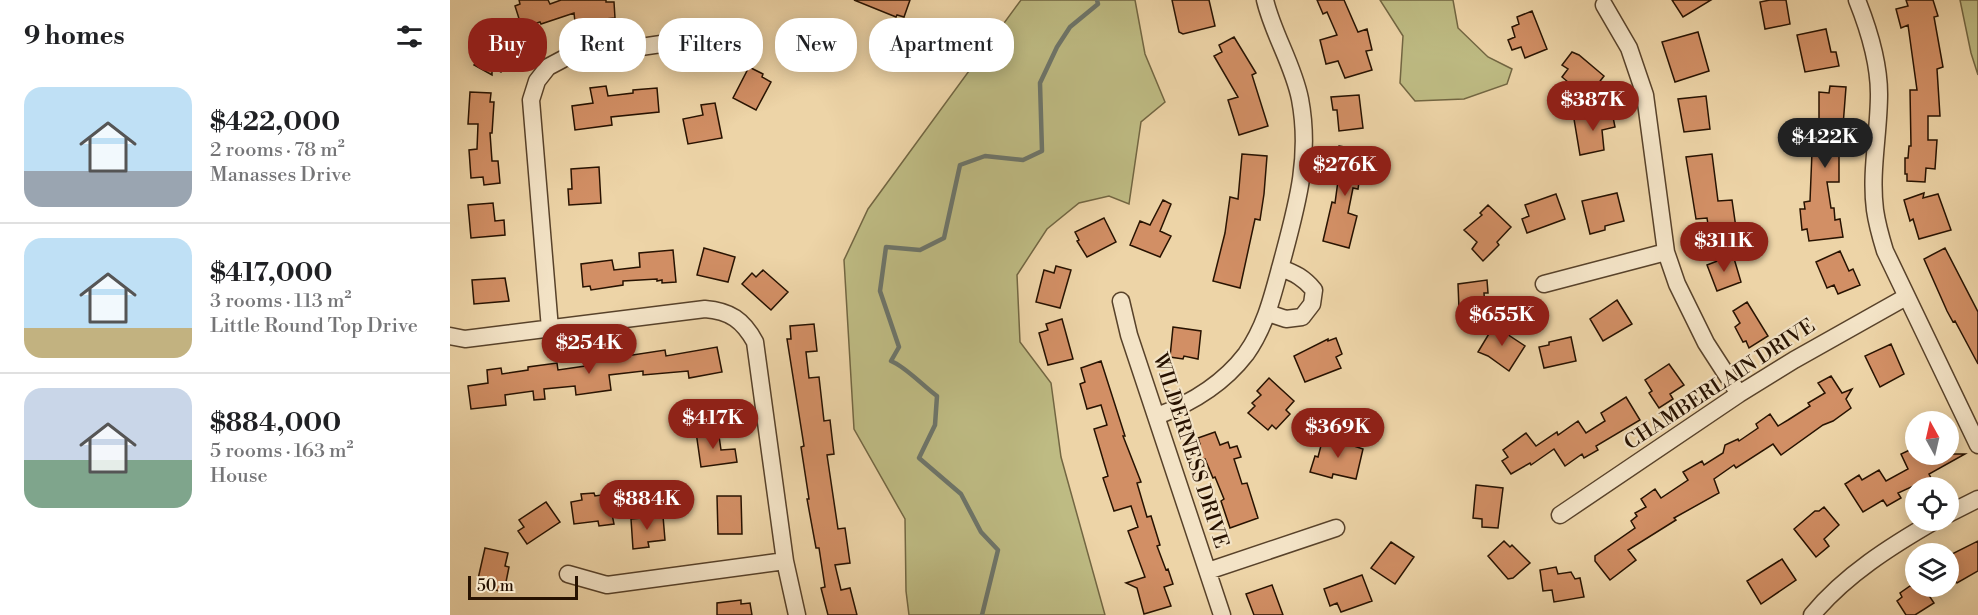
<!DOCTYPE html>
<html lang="en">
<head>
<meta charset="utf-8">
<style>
  :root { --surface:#fff; --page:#f2f2f2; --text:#202124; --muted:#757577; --line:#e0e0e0; --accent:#8f2418 }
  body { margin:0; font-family:"Libre Bodoni",serif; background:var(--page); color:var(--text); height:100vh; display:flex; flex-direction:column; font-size:22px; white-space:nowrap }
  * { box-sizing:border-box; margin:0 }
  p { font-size:20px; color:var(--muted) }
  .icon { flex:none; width:33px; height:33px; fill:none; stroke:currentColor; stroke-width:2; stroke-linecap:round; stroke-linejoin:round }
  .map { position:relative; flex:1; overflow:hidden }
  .side { display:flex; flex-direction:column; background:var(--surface); width:450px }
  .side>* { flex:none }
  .banner { position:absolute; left:18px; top:18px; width:570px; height:54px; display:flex; gap:12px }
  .needle { width:39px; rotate:352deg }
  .fabs { position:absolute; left:1455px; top:411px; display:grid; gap:12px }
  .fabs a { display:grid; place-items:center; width:54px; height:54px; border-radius:50%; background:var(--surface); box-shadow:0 3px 15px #0003; font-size:30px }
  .scale { position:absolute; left:18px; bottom:15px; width:110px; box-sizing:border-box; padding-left:6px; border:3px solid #271201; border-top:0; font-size:16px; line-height:21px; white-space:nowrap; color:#271201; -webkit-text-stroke:4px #f3e3c6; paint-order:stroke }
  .price { position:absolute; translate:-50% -51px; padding:0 14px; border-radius:21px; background:var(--accent); color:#fff; font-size:20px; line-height:39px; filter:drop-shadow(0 2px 3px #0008) }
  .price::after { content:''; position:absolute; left:50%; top:36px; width:18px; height:14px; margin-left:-9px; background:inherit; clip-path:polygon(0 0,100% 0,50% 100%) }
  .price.current { background:#222; color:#fff }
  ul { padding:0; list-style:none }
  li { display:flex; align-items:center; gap:18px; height:150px; padding:0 24px }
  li+li { border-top:2px solid var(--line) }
  li span { display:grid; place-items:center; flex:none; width:168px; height:120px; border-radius:18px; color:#555 }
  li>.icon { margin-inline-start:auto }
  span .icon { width:72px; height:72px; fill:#fffc; stroke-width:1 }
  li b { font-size:26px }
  h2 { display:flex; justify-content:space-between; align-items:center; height:72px; padding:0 24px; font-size:26px }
  .pill { padding:0 21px; border-radius:24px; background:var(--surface); box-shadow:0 3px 15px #0003; font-size:21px; line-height:54px }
  .pill.current { background:var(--accent); color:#fff }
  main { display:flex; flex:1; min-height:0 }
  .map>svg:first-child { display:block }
</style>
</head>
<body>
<main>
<section class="side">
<h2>9 homes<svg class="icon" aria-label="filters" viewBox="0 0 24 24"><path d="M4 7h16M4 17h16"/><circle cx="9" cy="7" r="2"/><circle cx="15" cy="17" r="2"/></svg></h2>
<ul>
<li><span style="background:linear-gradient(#bfe0f5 70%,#9aa5b1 0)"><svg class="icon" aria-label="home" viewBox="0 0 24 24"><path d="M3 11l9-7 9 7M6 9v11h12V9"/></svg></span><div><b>$422,000</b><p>2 rooms · 78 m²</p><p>Manasses Drive</p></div></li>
<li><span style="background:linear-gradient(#bfe0f5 75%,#c2b280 0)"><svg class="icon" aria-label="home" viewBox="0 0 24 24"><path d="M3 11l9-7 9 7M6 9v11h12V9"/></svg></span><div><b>$417,000</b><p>3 rooms · 113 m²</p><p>Little Round Top Drive</p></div></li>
<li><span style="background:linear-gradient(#c9d6e8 60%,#7fa58c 0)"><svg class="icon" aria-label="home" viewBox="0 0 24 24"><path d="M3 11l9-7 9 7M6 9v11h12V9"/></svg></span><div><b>$884,000</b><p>5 rooms · 163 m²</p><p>House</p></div></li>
</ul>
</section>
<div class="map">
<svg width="1528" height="615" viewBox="0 0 1528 615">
  <rect width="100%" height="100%" fill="#edd4a7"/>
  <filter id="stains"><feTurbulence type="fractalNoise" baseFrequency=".00333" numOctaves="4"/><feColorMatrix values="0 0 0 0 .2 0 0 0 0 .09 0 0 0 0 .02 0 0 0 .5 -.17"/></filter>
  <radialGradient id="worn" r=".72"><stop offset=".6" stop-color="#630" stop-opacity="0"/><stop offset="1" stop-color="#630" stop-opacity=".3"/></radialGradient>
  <!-- green -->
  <path fill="#bebb83" stroke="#726642" stroke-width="1.5" d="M571 0H685L695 54 715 102 691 122 679 204 659 196 629 203 597 229 567 275 570 342 601 383 611 457 655 615H459L456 591 455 519 404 429 394 260 418 209Z
    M930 0H1003L1008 28 1038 57 1062 69 1057 84 1014 99 965 101 950 83 953 36Z
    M1510 0H1528V75L1521 53Z"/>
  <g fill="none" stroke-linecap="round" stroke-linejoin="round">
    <!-- stream -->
    <path stroke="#6d756a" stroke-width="4.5" d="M532 615 548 550 531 532 511 494 469 458 485 425 487 396C473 386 456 367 441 361L449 347 430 291 436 247 470 250 494 238 510 165 535 156 573 160 592 151 590 83 607 47 620 27 648 4 647 0"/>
  </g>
  <!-- building -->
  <path fill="#d28f65" stroke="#271201" stroke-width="1.5" d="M69 0H98L100 4 111 0H156V2H164L165 18 125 22 124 13 91 24 90 22 72 28 65 6 70 4Z
    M404 0H460L454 17 447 15 446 17Z
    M722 0H759L765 26 733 34 729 32Z
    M867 0H894L908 32 917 29 922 50 916 51 922 70 895 78 888 61 876 64 870 40 887 35 877 12 873 14Z
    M1222 0H1261L1233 17Z
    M1320 0H1336L1340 24 1315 29 1310 2Z
    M1456 0H1483L1488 16 1484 17 1493 67 1487 69 1490 116H1478V140H1487L1485 169 1476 168 1475 182 1457 181V174H1455V158H1458L1459 146H1461L1460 90H1467L1458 25 1451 28 1446 9 1458 6Z
    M1082 11 1097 49 1075 58 1071 47 1062 50 1058 40 1065 37 1062 27 1069 24 1067 17Z
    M1376 29 1381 52H1386L1389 66 1355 72 1347 35Z
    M1248 32 1259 71 1225 82 1212 42Z
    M53 36 67 44 51 72 42 67V75L24 65 40 37 49 42Z
    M784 37 806 73 802 75 818 126 789 135 778 100 788 97 764 56 772 52 769 45Z
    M1122 52 1129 55 1154 76 1137 98 1112 77 1118 69 1112 65Z
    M299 67 313 74 312 77 321 82 306 110 283 98Z
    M156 86 158 96 183 93V90L207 88 209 112 161 117 162 125 125 130 122 106 143 103 140 88Z
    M1380 86 1396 87 1393 126H1389V182H1377L1381 208H1384L1385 220 1390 219 1393 237 1359 241 1357 229 1352 230 1350 209H1355L1354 202 1360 201 1362 152H1372V126H1369V92L1379 93Z
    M20 92 41 93 40 102H44L42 133H40L42 161H48L50 183 34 185 33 177 21 178 19 150 27 149 28 124H18Z
    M909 95 913 128 889 131 887 110H883L881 97Z
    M1256 96 1260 129 1234 132 1228 99Z
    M265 103 272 138 238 144 233 119 253 115 251 105Z
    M1162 112 1165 127 1152 130 1154 150 1130 155 1124 119Z
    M889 146 907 149 906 156H914L913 167 919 168 918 183 909 182 908 189 903 188 898 213 907 216 899 248 873 241 882 202 885 203 890 166 887 165Z
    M792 154 817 156 814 194 810 220 805 219 790 288 763 281 775 233 780 197 788 199Z
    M1262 154 1268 201 1282 200 1287 235 1263 239 1262 231H1259L1257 218 1246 219 1236 157Z
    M149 167 151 203 119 205 118 189H122L121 169Z
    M1167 193 1174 221 1155 226V230L1140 234 1132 201Z
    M1474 193 1473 198 1488 194 1501 230 1469 239 1463 219 1460 221 1454 200Z
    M1106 194 1115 219 1077 233 1072 219 1079 216 1075 205Z
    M713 200 721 204 710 231 721 236 710 257 680 245 690 221 700 225Z
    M43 203 45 221 54 220 55 235 21 238 18 205Z
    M1038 205 1061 227 1047 242 1049 245 1033 261 1022 249 1027 242 1014 230 1032 215 1030 213Z
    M654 218 666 242 637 257 627 241 629 240 625 232Z
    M254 248 285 257 278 282 247 275Z
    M1495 248 1528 312V364L1505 321 1503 322 1497 311 1474 259Z
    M223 250 226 282 212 283V280L207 281V279L173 281V285L141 290 140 286 133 287 131 264 162 260 164 270 190 267 189 253Z
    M1390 251 1399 271 1403 269 1410 285 1388 294 1384 285 1377 288 1366 262Z
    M1283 255 1291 282 1267 291 1257 265Z
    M606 266 621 270 610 308 586 302 594 270 604 273Z
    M313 270 338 292 321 310 292 284 302 273 306 277Z
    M55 278 59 301 24 304 22 280Z
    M1037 280 1038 293H1034L1035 308 1009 309 1008 284Z
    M1167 300 1182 324 1153 341 1140 319Z
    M1297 302 1318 336 1299 348 1296 341 1293 342 1285 327 1290 323 1283 311Z
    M612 319 623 359 598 365 589 333 598 330 596 324Z
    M1046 322 1059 330 1057 334 1075 346 1059 371 1038 356 1028 352Z
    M364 324 367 351 356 352 359 378 369 377 374 421 380 420 384 454 377 455 388 529 395 528 400 563 385 565 391 590 400 588 407 615H378L371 588 375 587 369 548H366L357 499H359L351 447 354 446 337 339H341L340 326Z
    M723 327 751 331 748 359 734 356 733 359 720 357Z
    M1121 337 1126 361 1094 368 1089 347 1099 345V342Z
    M886 338 892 354 886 357 891 368 855 382 844 356 878 339V341Z
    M1441 344 1454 374 1430 387 1415 356Z
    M267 347 272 372 239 378 238 371 193 375V371L159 375 161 390 126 395 125 386 94 389 95 399 84 400 83 391 55 395 56 405 21 409 18 386 38 383 37 370 51 368 52 374 78 370V367L107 363 108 370 142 365V358H163L215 350 216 356Z
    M651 361 675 436H673L691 482 687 483 697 517 701 516 710 545 707 546 716 570 718 569 723 584 714 587 721 606 694 614 687 588 676 583 695 577 678 531 688 527 681 506 664 511 653 478 658 476 644 429 657 425 651 405 637 409 630 384 635 382 631 368Z
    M1219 364 1234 385 1220 394 1223 399 1209 408 1199 393 1202 391 1195 380Z
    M1381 376 1392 393 1402 389 1396 399 1401 408 1383 421 1373 425 1331 455 1323 444 1286 468 1284 465 1264 479 1269 493 1224 518 1226 520 1178 550 1186 560 1160 580 1145 561V556L1185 528 1181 521 1187 516 1185 513 1196 507 1191 499 1205 489 1211 498 1238 480 1233 472 1252 461 1254 465 1273 453 1275 445 1288 439 1289 441 1308 428 1306 424 1320 414 1328 426 1338 420 1360 406 1358 403 1375 393 1368 383Z
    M819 378 844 401 836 410 840 414 826 429 822 425 818 430 798 413 805 406 802 403 811 395 807 391Z
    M1176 397 1190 420 1146 446 1148 450 1134 458 1132 454 1115 466 1104 449 1081 465 1080 463 1061 474 1052 461 1058 457 1053 450 1076 433 1086 446 1107 432 1108 435 1128 421 1136 433 1155 421 1151 413Z
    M268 429 271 450 285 449 287 462 251 467 246 432Z
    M765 432 770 445 778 442 780 448 787 446 791 457 784 459 792 484 797 483 808 518 780 528 771 501 774 499 765 477 763 478 755 459 752 460 747 445 750 444 748 438Z
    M884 437 905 443 904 446 913 449 906 479 883 474 882 478 860 472 865 456 868 457 873 438 882 441Z
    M1466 447V454H1515L1479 474 1481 478 1448 493 1451 498 1437 506 1433 500 1413 512 1395 484 1409 475 1412 480 1429 470 1436 481 1458 469 1451 454Z
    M1026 485 1053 488 1048 528 1032 527V519L1023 518Z
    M144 493 145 496 158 494 164 524 149 526 148 521 124 524 121 502 132 500 131 494Z
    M267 496H291L292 534H268Z
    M96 502 110 522 77 544 68 531 74 527 69 520Z
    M1374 507 1389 525 1374 539 1379 546 1366 557 1344 529 1365 511H1369Z
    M213 516 215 540 198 542 199 547 183 549 181 519Z
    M1054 541 1060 547 1062 545 1080 563 1063 578 1058 579 1038 556Z
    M1528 541V571L1507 583 1498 566V556Z
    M941 542 964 557 945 584 921 568Z
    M35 548 58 553 55 566 59 567 54 592 37 588 39 581 28 579Z
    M1332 559 1346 580 1311 604 1297 581Z
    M1106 567 1108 574 1121 572 1125 579 1130 578 1134 597 1104 602 1102 590 1093 591 1090 570Z
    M912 575 922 601 891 612 887 603 880 606 874 589Z
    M822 585 833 615H804L796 594Z
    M1460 586H1490L1478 594 1484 603 1465 615H1456L1447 601 1452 597 1450 593Z
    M291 600V604L300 603 302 615H267V603Z"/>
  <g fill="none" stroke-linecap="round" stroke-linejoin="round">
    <defs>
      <path id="minor" d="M1407 0C1419 30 1429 62 1429 94 1429 133 1420 172 1425 210 1427 224 1431 238 1435 251L1528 445
        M1154 5 1179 48 1195 95 1216 252 1227 284 1256 343 1289 394
        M1094 284 1216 252
        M671 301 679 335 772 615
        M818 313 836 319 852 317 862 304 864 290C854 278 845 273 830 268
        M100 329 81 100 87 81 98 67 115 58 218 43 250 54
        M0 336 15 339 255 309C280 311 293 320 305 342L335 561 347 615
        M707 416C742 403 773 384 796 354 816 326 823 294 832 261 847 205 861 157 850 99 843 64 823 34 815 0
        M1498 514 1528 499
        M1110 515 1289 394 1344 360 1456 297
        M758 571 886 528
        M118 574 157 585 335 561
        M1362 615C1395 575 1441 546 1486 520"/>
    </defs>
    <!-- minor casing -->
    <use href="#minor" stroke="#58422a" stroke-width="19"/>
    <!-- minor -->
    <use href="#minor" stroke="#f3e3c6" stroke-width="16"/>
  </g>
  <g text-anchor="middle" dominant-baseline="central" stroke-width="4.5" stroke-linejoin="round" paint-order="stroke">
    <!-- street labels -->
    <g font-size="20" fill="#271201" stroke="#f3e3c6">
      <text transform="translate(1270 385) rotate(-33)">CHAMBERLAIN DRIVE</text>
      <text transform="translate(740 451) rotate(72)">WILDERNESS DRIVE</text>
    </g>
  </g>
  <rect width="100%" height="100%" filter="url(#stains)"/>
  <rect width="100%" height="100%" fill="url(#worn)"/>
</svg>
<div class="fabs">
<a><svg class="needle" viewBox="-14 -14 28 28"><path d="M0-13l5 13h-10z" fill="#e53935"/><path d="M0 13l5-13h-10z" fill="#757577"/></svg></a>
<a><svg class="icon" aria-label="locate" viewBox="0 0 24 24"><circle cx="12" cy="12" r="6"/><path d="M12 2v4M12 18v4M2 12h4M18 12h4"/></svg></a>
<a><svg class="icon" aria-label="layers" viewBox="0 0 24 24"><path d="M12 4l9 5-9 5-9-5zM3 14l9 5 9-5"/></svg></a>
</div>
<div class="scale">50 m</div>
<b class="price" style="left:1143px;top:132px">$387K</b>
<b class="price current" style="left:1375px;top:169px">$422K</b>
<b class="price" style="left:895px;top:197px">$276K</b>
<b class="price" style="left:1274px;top:273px">$311K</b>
<b class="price" style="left:1052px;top:347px">$655K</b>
<b class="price" style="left:139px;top:375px">$254K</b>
<b class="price" style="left:263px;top:450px">$417K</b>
<b class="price" style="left:888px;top:459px">$369K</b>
<b class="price" style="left:197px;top:531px">$884K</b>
<div class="banner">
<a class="pill current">Buy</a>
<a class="pill">Rent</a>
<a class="pill">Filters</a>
<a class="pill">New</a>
<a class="pill">Apartment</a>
</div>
</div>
</main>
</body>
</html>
